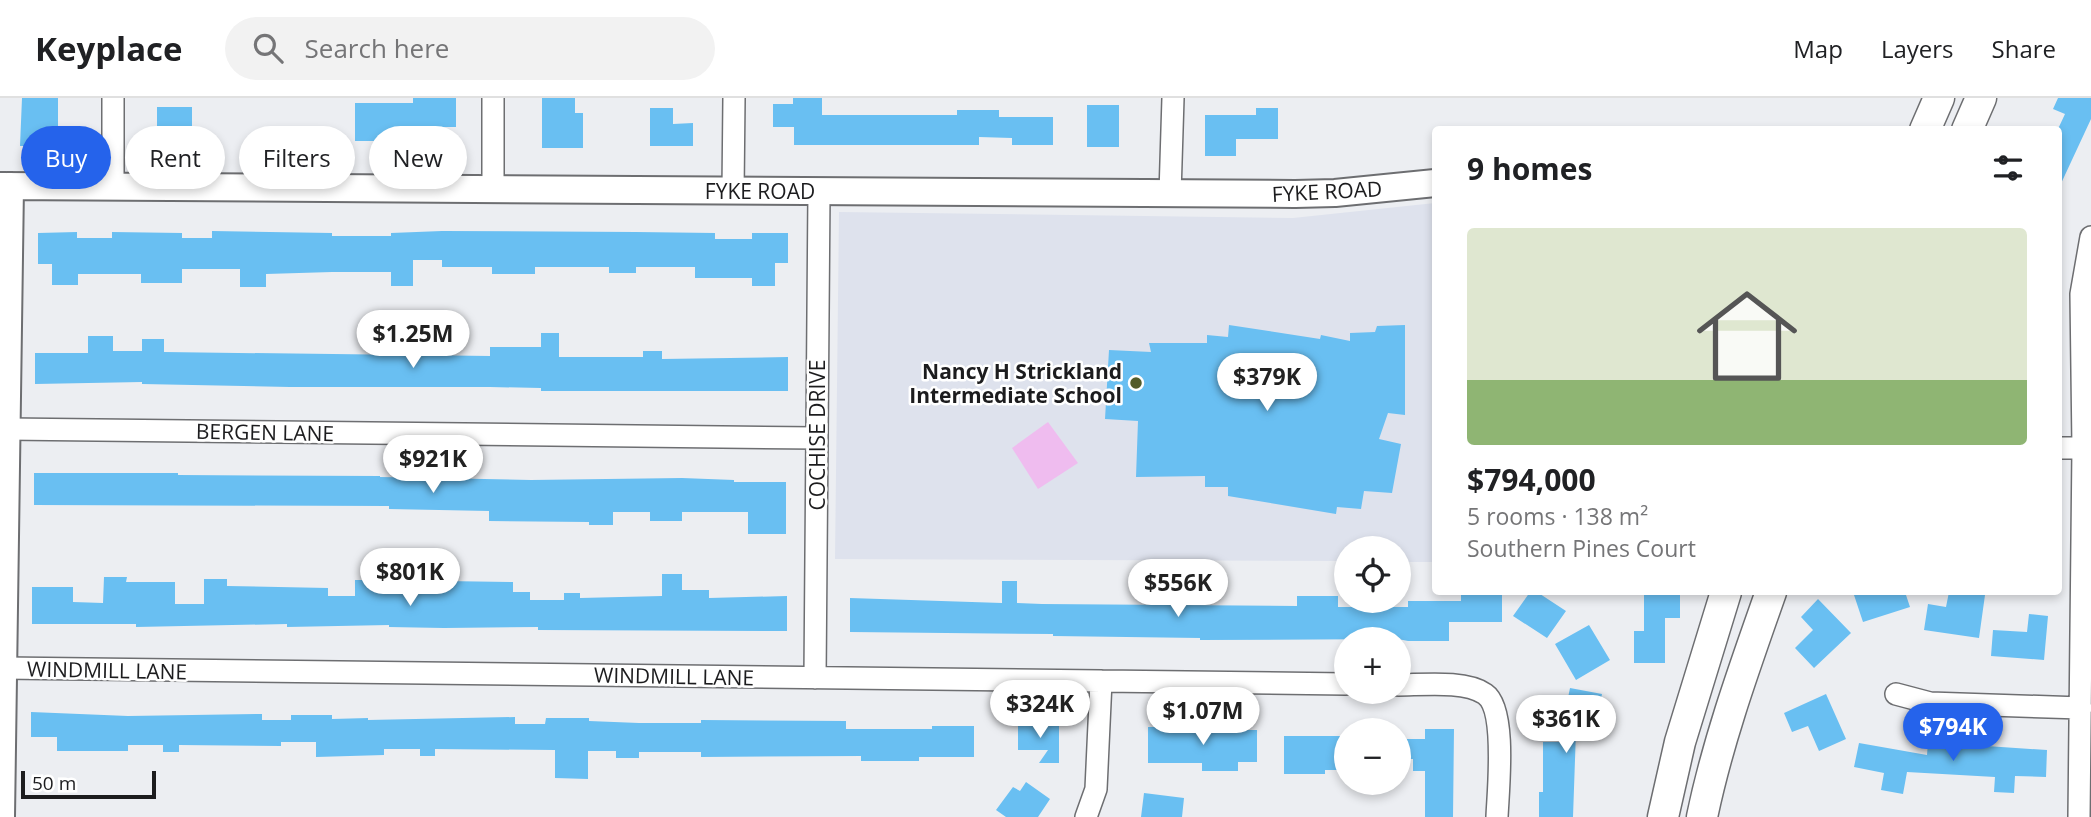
<!DOCTYPE html>
<html lang="en">
<head>
<meta charset="utf-8">
<style>
  :root { --surface:#fff; --page:#f2f2f2; --text:#202124; --muted:#757577; --line:#e0e0e0; --accent:#2563eb }
  body { margin:0; font-family:"Open Sans",sans-serif; background:var(--page); color:var(--text); height:100vh; display:flex; flex-direction:column; font-size:26px; white-space:nowrap }
  * { box-sizing:border-box; margin:0 }
  p { font-size:23px; color:var(--muted) }
  .icon { flex:none; width:38px; height:38px; fill:none; stroke:currentColor; stroke-width:2; stroke-linecap:round; stroke-linejoin:round }
  .map { position:relative; flex:1; overflow:hidden }
  .drawer { position:absolute; left:1432px; top:28px; width:630px; height:469px; display:flex; flex-direction:column; background:var(--surface); border-radius:7px; box-shadow:0 4px 10px #0003 }
  .drawer>* { flex:none }
  .guide { position:absolute; left:21px; top:28px; width:665px; height:63px; display:flex; gap:14px }
  .fabs { position:absolute; left:1334px; top:438px; display:grid; gap:14px }
  .fabs a { display:grid; place-items:center; width:77px; height:77px; border-radius:50%; background:var(--surface); box-shadow:0 4px 10px #0003; font-size:35px }
  .scale { position:absolute; left:21px; bottom:18px; width:135px; box-sizing:border-box; padding-left:7px; border:4px solid #1c1c1e; border-top:0; font-size:19px; line-height:24px; white-space:nowrap; color:#1c1c1e; -webkit-text-stroke:5px #fff; paint-order:stroke }
  .price { position:absolute; translate:-50% -60px; padding:0 16px; border-radius:24px; background:#fff; color:#222; font-size:23px; line-height:46px; filter:drop-shadow(0 2px 4px #0008) }
  .price::after { content:''; position:absolute; left:50%; top:42px; width:21px; height:16px; margin-left:-10px; background:inherit; clip-path:polygon(0 0,100% 0,50% 100%) }
  .price.current { background:var(--accent); color:#fff }
  ul { padding:0; list-style:none }
  li { display:grid; align-content:center; gap:14px; height:371px; padding:0 35px }
  li+li { border-top:2px solid var(--line) }
  li span { display:grid; place-items:center; height:217px; border-radius:7px; color:#555 }
  li>.icon { margin-inline-start:auto }
  span .icon { width:126px; height:126px; fill:#fffc; stroke-width:1 }
  li b { font-size:30px }
  h2 { display:flex; justify-content:space-between; align-items:center; height:84px; padding:0 35px; font-size:30px }
  .chip { padding:0 24px; border-radius:32px; background:var(--surface); box-shadow:0 4px 10px #0003; font-size:24px; line-height:63px }
  .chip.current { background:var(--accent); color:#fff }
  header { display:flex; align-items:center; gap:42px; box-sizing:border-box; height:98px; padding:0 35px; background:var(--surface); border-bottom:2px solid var(--line) }
  header strong { font-size:33px }
  nav { display:flex; gap:38px; margin-inline-start:auto; font-size:24px }
  .search { width:490px; height:63px; background:var(--page); display:flex; align-items:center; gap:18px; box-sizing:border-box; padding:0 24px; border-radius:38px; color:var(--muted); font-size:26px }
  .map>svg:first-child { display:block }
</style>
</head>
<body>
<header>
<strong>Keyplace</strong>
<div class="search"><svg class="icon" aria-label="search" viewBox="0 0 24 24"><circle cx="10" cy="10" r="6"/><path d="M15 15l6 6"/></svg>Search here</div>
<nav><a>Map</a><a>Layers</a><a>Share</a></nav>
</header>
<div class="map">
<svg width="2091" height="719" viewBox="0 0 2091 719">
  <rect width="100%" height="100%" fill="#eceef2"/>
  <!-- built -->
  <path fill="#dee2ed" d="M1435 105V464H1398V450H1346V463L835 461 839 114 1293 120Z"/>
  <!-- green -->
  <path fill="#efbcef" d="M1048 324 1078 365 1038 391 1012 350Z"/>
  <!-- building -->
  <path fill="#69bff2" d="M22 0H58V48H20Z
    M413 0H456V29H393V43H355V5H413Z
    M542 0H575V15H583V50H542Z
    M793 0H822V17H957V12H999V19H1053V47H1012V40L979 39V47H794V29H773V6H793Z
    M2058 0H2091V21L2058 92V31L2065 16 2053 11Z
    M1087 7H1119V49H1087Z
    M157 9H192V51H157Z
    M650 10H673V26L693 25V48H650Z
    M1256 10H1278V41H1236V58H1205V17H1256Z
    M212 133 332 135V138H391V135L442 133 636 134 715 135V141H752V135H788V165H775V188H752V180H695V169H636V175H609V169H535V176H492V169H442V162H413V188H391V174H332L266 176V189H240V171H182V185H141V176H78V187H52V166H38V135L77 134V140H112V134L182 135V140H212Z
    M1229 227 1320 241 1321 237 1350 243V235L1375 234 1377 228 1405 227V317L1388 315 1379 341 1401 346 1392 395 1364 393 1361 411 1337 409 1336 416 1228 398V389H1205V378L1136 379 1138 323 1105 321 1109 252 1151 254 1149 245H1207V237L1228 239Z
    M541 235H559V259H643V253H662V261L788 259V293H541V290L490 289H290L142 286V284L35 286V255H88V238H113V253H142V241H164V254L490 258V249H541Z
    M34 375H178V377L380 378V379L531 382 682 380 734 382V384H786V436H748V414H682V423H650V414H613V427H589V424L489 423V413L389 411V408L34 407Z
    M662 476H682V492H709V500L787 498V533L538 532V529L444 530 389 529V527L287 529V526L136 529V526H32V489H73V504L103 505 104 479H127L126 484H175V506H204V481H227V488L328 490V498H355V482H378V494H444V483L513 484V494H530V502H564V495H580V500L662 498Z
    M1002 483H1017V505L1042 506 1297 508V498H1338V509H1408V503H1461V494H1502V524H1449V543H1408L1398 541 1200 542V540L1053 538V536L850 534V500L1002 505Z
    M1530 494H1537L1566 513 1547 540 1513 518Z
    M1644 494H1680V520H1665V565H1634V533H1644Z
    M1853 494H1905L1910 509 1863 524Z
    M1949 494 1985 497 1979 540 1924 532 1928 506 1946 509Z
    M1818 501 1851 535 1814 570 1795 550 1813 532 1801 519Z
    M2029 516 2048 518 2044 562 1991 558 1993 532 2027 534Z
    M1589 527 1610 562 1576 582 1555 546Z
    M1570 590 1602 596 1594 636 1576 633 1573 719H1539V694H1543V644H1559Z
    M1826 596 1846 641 1819 653 1808 628 1792 634 1784 615Z
    M31 614 128 618 262 616V622H291V617H332V621L368 620V622L515 619V626H545L546 620H589V623L639 625H701V622L846 623V631H932V628H974V659H919V663H861V658L701 659V654H639V660H616V653H588V681L555 680V652L435 651V658H420V651H384V657L316 659V644H281V648L179 647V654H163V647H128V653H57V639H31Z
    M1018 626H1059V665H1039L1048 652H1018Z
    M1148 629H1189V632H1257V664H1238V673H1202V665H1148Z
    M1425 631H1454L1453 719H1425V673H1413V661H1407V641H1425Z
    M1284 638H1346V672H1325V676H1284Z
    M1928 644 2047 652 2046 679 2015 678 2014 695 1994 694 1995 679 1907 674 1903 696 1881 692 1884 675 1854 669 1859 645 1927 657Z
    M1026 684 1050 701 1038 719H1006L996 712 1013 689 1020 693Z
    M1144 695 1184 700 1182 719H1141Z"/>
  <g fill="none" stroke-linecap="round" stroke-linejoin="round">
    <defs>
      <path id="minor" d="M113 0V89
        M493 0V91
        M733 93 734 0
        M1170 96 1173 0
        M6 331 817 340
        M2058 350H2083
        M3 570 1346 586
        M815 580 819 94
        M1398 587C1422 587 1465 582 1485 596 1507 611 1498 693 1497 719
        M1896 596 1930 605 2081 610
        M1086 719 1096 691 1101 583
        M2079 719 2083 350 2081 196 2091 139"/>
      <path id="tertiary" d="M0 88 1295 96 1335 95 1435 85
        M1 719 10 88"/>
      <path id="secondary" d="M1925 32 1939 0
        M1967 32 1981 0
        M1663 719 1680 644 1726 494
        M1702 719C1718 642 1745 568 1771 494"/>
    </defs>
    <!-- minor casing -->
    <use href="#minor" stroke="#6d6e71" stroke-width="24"/>
    <!-- tertiary casing -->
    <use href="#tertiary" stroke="#6d6e71" stroke-width="30"/>
    <!-- secondary casing -->
    <use href="#secondary" stroke="#6d6e71" stroke-width="33"/>
    <!-- minor -->
    <use href="#minor" stroke="#fff" stroke-width="21"/>
    <!-- tertiary -->
    <use href="#tertiary" stroke="#fff" stroke-width="26"/>
    <!-- secondary -->
    <use href="#secondary" stroke="#fff" stroke-width="30"/>
  </g>
  <!-- markers -->
  <circle fill="#535b2a" stroke="#fff" stroke-width="2.5" cx="1136" cy="285" r="7"/>
  <g text-anchor="middle" dominant-baseline="central" stroke-width="5" stroke-linejoin="round" paint-order="stroke">
    <!-- street labels -->
    <g font-size="21" fill="#1c1c1e" stroke="#fff">
      <text x="760" y="93">FYKE ROAD</text>
      <text transform="translate(1327 93) rotate(-3)">FYKE ROAD</text>
      <text transform="translate(265 334) rotate(1)">BERGEN LANE</text>
      <text transform="translate(817 337) rotate(-90)">COCHISE DRIVE</text>
      <text transform="translate(107 572) rotate(1)">WINDMILL LANE</text>
      <text transform="translate(674 578) rotate(1)">WINDMILL LANE</text>
    </g>
    <!-- poi labels -->
    <g font-size="21" font-weight="bold" fill="#1c1c1e" stroke="#fff" text-anchor="end">
      <text x="1122" y="273">Nancy H Strickland<tspan x="1122" dy="24">Intermediate School</tspan></text>
    </g>
  </g>
</svg>
<div class="fabs">
<a><svg class="icon" aria-label="locate" viewBox="0 0 24 24"><circle cx="12" cy="12" r="6"/><path d="M12 2v4M12 18v4M2 12h4M18 12h4"/></svg></a>
<a>+</a>
<a>−</a>
</div>
<div class="scale">50 m</div>
<b class="price" style="left:413px;top:272px">$1.25M</b>
<b class="price" style="left:1267px;top:315px">$379K</b>
<b class="price" style="left:433px;top:397px">$921K</b>
<b class="price" style="left:410px;top:510px">$801K</b>
<b class="price" style="left:1178px;top:521px">$556K</b>
<b class="price" style="left:1040px;top:642px">$324K</b>
<b class="price" style="left:1203px;top:649px">$1.07M</b>
<b class="price" style="left:1566px;top:657px">$361K</b>
<b class="price current" style="left:1953px;top:665px">$794K</b>
<div class="guide">
<a class="chip current">Buy</a>
<a class="chip">Rent</a>
<a class="chip">Filters</a>
<a class="chip">New</a>
</div>
<section class="drawer">
<h2>9 homes<svg class="icon" aria-label="filters" viewBox="0 0 24 24"><path d="M4 7h16M4 17h16"/><circle cx="9" cy="7" r="2"/><circle cx="15" cy="17" r="2"/></svg></h2>
<ul>
<li><span style="background:linear-gradient(#dfe7d0 70%,#8fb573 0)"><svg class="icon" aria-label="home" viewBox="0 0 24 24"><path d="M3 11l9-7 9 7M6 9v11h12V9"/></svg></span><div><b>$794,000</b><p>5 rooms · 138 m²</p><p>Southern Pines Court</p></div></li>
</ul>
</section>
</div>
</body>
</html>
